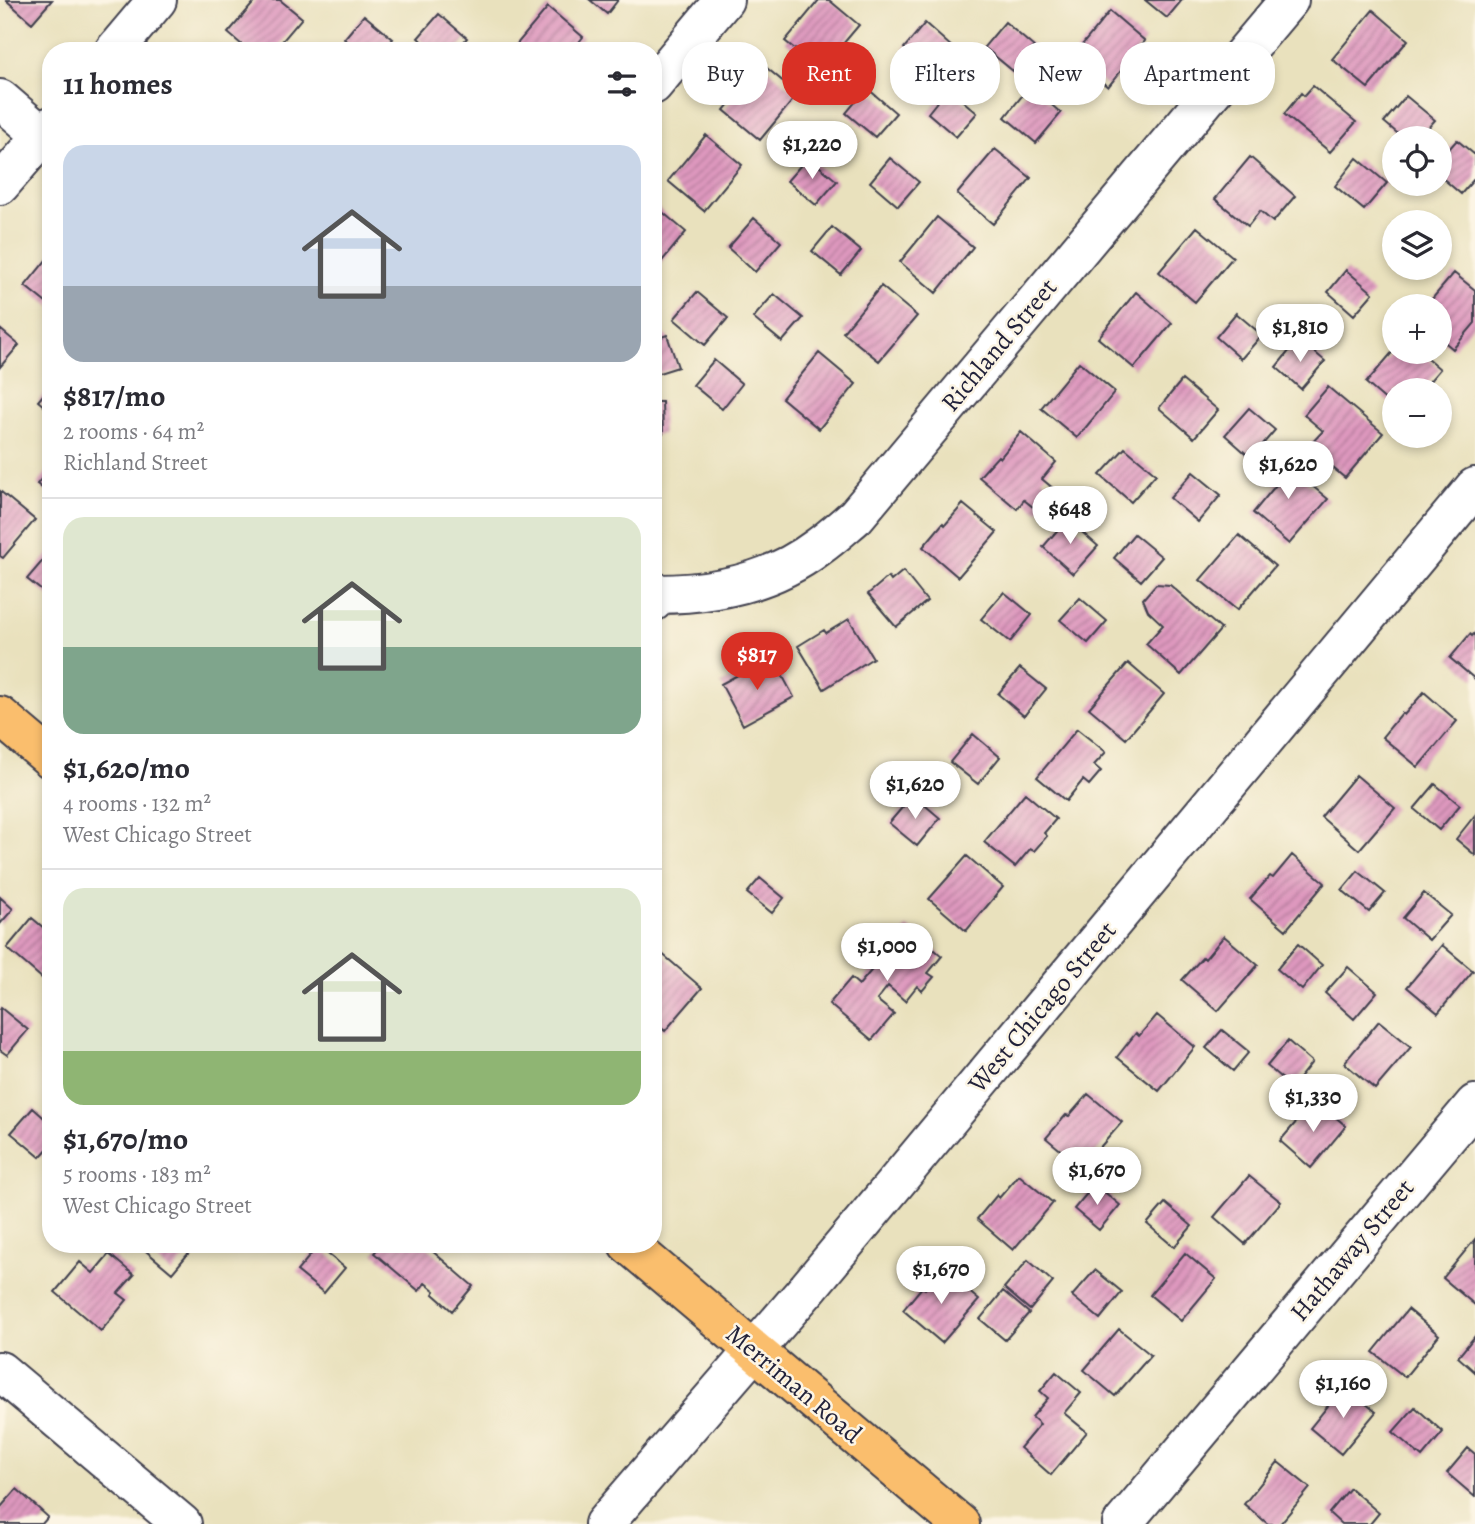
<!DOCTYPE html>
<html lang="en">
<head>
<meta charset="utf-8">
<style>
  :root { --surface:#fff; --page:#f7f7f7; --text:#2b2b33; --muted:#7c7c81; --line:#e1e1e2; --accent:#d93025 }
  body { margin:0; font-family:Alegreya,serif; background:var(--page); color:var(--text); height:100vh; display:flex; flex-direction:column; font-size:26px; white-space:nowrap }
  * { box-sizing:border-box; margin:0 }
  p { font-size:23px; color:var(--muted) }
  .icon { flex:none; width:38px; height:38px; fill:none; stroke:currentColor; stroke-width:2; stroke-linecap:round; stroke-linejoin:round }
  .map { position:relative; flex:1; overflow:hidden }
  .details { position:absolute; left:42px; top:42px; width:620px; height:1211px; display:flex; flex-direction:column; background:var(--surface); border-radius:28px; box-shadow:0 4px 10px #0003 }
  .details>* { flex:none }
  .top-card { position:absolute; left:682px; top:42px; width:665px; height:63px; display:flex; gap:14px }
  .fabs { position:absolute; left:1382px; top:126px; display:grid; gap:14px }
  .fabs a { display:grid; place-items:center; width:70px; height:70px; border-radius:50%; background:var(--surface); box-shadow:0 4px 10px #0003; font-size:35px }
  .price { position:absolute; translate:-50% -60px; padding:0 16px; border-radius:24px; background:#fff; color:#222; font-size:23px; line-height:46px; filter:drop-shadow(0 2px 4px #0008) }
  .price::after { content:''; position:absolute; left:50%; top:42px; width:21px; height:16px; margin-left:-10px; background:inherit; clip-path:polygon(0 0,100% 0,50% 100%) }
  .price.active { background:var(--accent); color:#fff }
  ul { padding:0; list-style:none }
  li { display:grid; align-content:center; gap:14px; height:371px; padding:0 21px }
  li+li { border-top:2px solid var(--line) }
  li span { display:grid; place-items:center; height:217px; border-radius:21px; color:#555 }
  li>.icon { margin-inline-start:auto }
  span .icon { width:126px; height:126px; fill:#fffc; stroke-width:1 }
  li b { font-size:30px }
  h2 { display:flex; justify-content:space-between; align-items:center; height:84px; padding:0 21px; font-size:30px }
  .chip { padding:0 24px; border-radius:28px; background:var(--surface); box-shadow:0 4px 10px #0003; font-size:24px; line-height:63px }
  .chip.active { background:var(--accent); color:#fff }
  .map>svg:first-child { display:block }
</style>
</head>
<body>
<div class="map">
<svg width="1475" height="1524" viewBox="0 0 1475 1524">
  <defs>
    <pattern id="building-hatch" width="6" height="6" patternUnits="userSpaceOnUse" patternTransform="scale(1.75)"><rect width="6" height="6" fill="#de98be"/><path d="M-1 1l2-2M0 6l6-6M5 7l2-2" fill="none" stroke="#b47c9c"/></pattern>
  </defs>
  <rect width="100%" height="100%" fill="#fcf5e5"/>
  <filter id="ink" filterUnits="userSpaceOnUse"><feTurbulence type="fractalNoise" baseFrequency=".0143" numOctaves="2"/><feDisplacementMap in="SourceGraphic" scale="14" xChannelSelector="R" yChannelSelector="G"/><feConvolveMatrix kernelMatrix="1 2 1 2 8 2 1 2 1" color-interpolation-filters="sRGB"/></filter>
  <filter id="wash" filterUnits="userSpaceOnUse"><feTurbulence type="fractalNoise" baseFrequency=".00686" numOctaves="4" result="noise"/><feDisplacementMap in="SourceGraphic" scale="28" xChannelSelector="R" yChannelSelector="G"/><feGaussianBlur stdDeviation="1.57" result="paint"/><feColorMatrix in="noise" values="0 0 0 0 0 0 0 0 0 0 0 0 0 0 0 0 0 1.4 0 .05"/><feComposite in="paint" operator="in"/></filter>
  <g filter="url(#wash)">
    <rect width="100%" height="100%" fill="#e9e1bd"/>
    <g id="blocks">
      <!-- building -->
      <path fill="url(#building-hatch)" d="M6 0H52L32 23Z
        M256 0H280L302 18 274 51H249L228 33Z
        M590 0H618L607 14Z
        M819 0H829L859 25 821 70 785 41Z
        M1145 0H1182L1167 18Z
        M548 7 583 37 572 51H511Z
        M1373 10 1408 40 1368 88 1332 59Z
        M1110 11 1145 41 1108 87 1072 57Z
        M439 14 467 38 456 51H433L418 38Z
        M364 15 393 39 383 51H358L344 39Z
        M1005 22 1034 47 1013 71 984 47Z
        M925 23 953 48 933 72 904 48Z
        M762 64 798 94 760 140 724 110Z
        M1030 86 1061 113 1036 143 1005 117Z
        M1313 86 1356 122 1330 152 1284 114 1301 93 1304 96Z
        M867 88 896 113 875 137 846 113Z
        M948 88 977 113 956 137 928 113Z
        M1406 96 1435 120 1419 138H1403L1384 122Z
        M706 135 742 165 704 211 668 181Z
        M1457 140 1475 155V178L1461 194 1440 176V159Z
        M995 149 1031 178 993 224 957 194Z
        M808 157 837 181 816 205 787 181Z
        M1250 157 1295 196 1273 222 1260 211 1248 226 1215 199Z
        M890 158 919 182 898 206 870 182Z
        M1357 158 1387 183 1364 210 1335 186Z
        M653 204 686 232 653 272Z
        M937 217 973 247 936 293 900 262Z
        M754 218 781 242 755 272 728 248Z
        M832 227 861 251 841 275 812 251Z
        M1197 227 1233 257 1195 302 1159 272Z
        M51 254V307L25 286Z
        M1346 270 1373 293 1354 315 1328 292Z
        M1454 273 1475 290V323L1453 349 1440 338V306H1426Z
        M881 286 917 316 879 361 843 332Z
        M697 292 728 318 705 345 674 319Z
        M1136 292 1172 323 1134 368 1098 338Z
        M774 294 803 318 782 342 753 318Z
        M1236 313 1262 335 1241 359 1216 337Z
        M0 329 19 345 0 367Z
        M667 335 678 367 653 375V340Z
        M1299 339 1325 361 1301 389 1276 367Z
        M1395 349V352H1420L1440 369 1422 390H1395V408L1366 383Z
        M819 353 856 384 819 429 782 398Z
        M714 360 742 384 722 409 693 385Z
        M1079 362 1115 392 1077 438 1041 408Z
        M1182 380 1218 410 1194 438 1159 408Z
        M51 386V412L38 401Z
        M1328 387 1383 433 1345 478 1308 447 1323 431 1304 415Z
        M653 402H662L663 434 653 435Z
        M1249 408 1275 430 1251 458 1225 435Z
        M1021 432 1056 462 1042 479 1055 490 1038 511 1024 500 1017 509 979 477 998 456 1000 458Z
        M1125 448 1156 474 1131 502 1100 475Z
        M1275 455 1328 499 1289 544 1253 513 1276 485 1261 472Z
        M51 467V495L37 484Z
        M1193 472 1221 495 1198 522 1170 498Z
        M0 491 35 520 3 558 0 556Z
        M963 504 997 532 958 577 923 547 943 523 945 525Z
        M1067 519 1098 546 1073 574 1043 547Z
        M1134 534 1162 557 1141 581 1114 558Z
        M1239 535 1275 566 1237 610 1200 580Z
        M51 551V598L27 579Z
        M903 571 927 601 896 627 868 594 888 577 891 581Z
        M1156 584 1170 585 1221 629 1181 675 1146 644 1163 625 1148 611 1143 599Z
        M1004 592 1032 615 1010 642 981 619Z
        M1080 598 1107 621 1088 643 1060 620Z
        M849 619 873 658 824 689 798 646 824 630 826 633Z
        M1475 633V679L1450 658 1470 634 1472 636Z
        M774 660 794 697 743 725 721 684 747 670 749 673Z
        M1128 663 1164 694 1126 739 1089 708Z
        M1020 668 1046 689 1024 716 998 694Z
        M1424 692 1457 721 1418 767 1382 737 1402 713 1404 715Z
        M1077 729 1106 752 1094 765 1101 771 1089 785 1083 780 1066 801 1037 777Z
        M973 734 1000 757 978 784 950 762Z
        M1356 775 1395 808 1359 850 1321 817Z
        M1435 784 1460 805 1439 830 1414 809Z
        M1025 793 1056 819 1044 833 1047 836 1034 851 1030 849 1015 867 984 842Z
        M913 795 940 818 917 846 889 823Z
        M1475 815V855L1456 839Z
        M1292 855 1325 883 1286 930 1250 899 1270 876 1273 878Z
        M967 856 1003 887 966 931 929 899Z
        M1358 871 1385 893 1369 912 1342 890Z
        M760 878 784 898 772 913 747 893Z
        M1424 893 1451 915 1429 940 1403 918Z
        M0 897 13 909 0 924Z
        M32 918 51 934V986L7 948Z
        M908 927 942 956 928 973 934 977 922 991 917 986 905 1001 888 986 877 1000 894 1014 872 1040 829 1004 851 978 859 985Z
        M1224 936 1258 965 1218 1011 1182 980 1203 957 1205 959Z
        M1298 944 1322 965 1302 990 1277 969Z
        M1442 945 1473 971 1438 1013 1407 987Z
        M653 946 702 988 665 1031 653 1021Z
        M1348 967 1377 992 1354 1019 1325 993Z
        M1 1008 28 1030 7 1055 0 1050V1010Z
        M1157 1015 1195 1047 1159 1091 1117 1057 1136 1033 1139 1036Z
        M1379 1021 1411 1047 1375 1089 1344 1063Z
        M1222 1030 1249 1052 1233 1071 1206 1048Z
        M1288 1041 1312 1062 1292 1087 1267 1066Z
        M1088 1094 1122 1122 1082 1168 1046 1138 1066 1115 1069 1116Z
        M1315 1100 1346 1126 1311 1168 1280 1141Z
        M33 1108 51 1124V1145L40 1157 11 1133Z
        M1019 1175 1053 1203 1013 1250 977 1219 997 1195 999 1198Z
        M1249 1176 1281 1202 1245 1244 1214 1217Z
        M1095 1184 1120 1205 1099 1230 1074 1209Z
        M1165 1203 1192 1226 1174 1247 1147 1224Z
        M1475 1239V1305L1443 1278Z
        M151 1244H189L193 1248 172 1273 146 1251Z
        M382 1244H424L473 1286 452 1311 433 1294 435 1291 425 1283 419 1291 374 1253Z
        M318 1246 345 1268 324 1293 297 1271Z
        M1185 1253 1216 1279 1181 1321 1150 1295Z
        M109 1254 134 1275 118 1293 127 1300 101 1331 55 1292 80 1262 93 1273Z
        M1028 1260 1053 1282 1030 1310 1004 1288Z
        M942 1269 979 1300 942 1343 903 1310 922 1287 925 1289Z
        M1095 1270 1122 1292 1100 1319 1072 1296Z
        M1003 1291 1029 1313 1005 1340 980 1319Z
        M1408 1309 1439 1335 1405 1377 1373 1352Z
        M1119 1329 1151 1355 1115 1396 1084 1370Z
        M1475 1336V1372L1458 1357Z
        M1056 1372 1081 1393 1064 1413 1087 1432 1051 1475 1020 1448 1040 1424 1032 1417 1048 1398 1040 1391Z
        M1344 1386 1376 1412 1341 1454 1310 1428Z
        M1415 1407 1443 1432 1422 1457 1393 1432Z
        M1468 1448 1475 1454V1497L1447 1473Z
        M1278 1462 1310 1488 1280 1524H1268L1244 1504Z
        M1350 1488 1379 1513 1370 1524H1341L1329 1513Z
        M17 1489 48 1517 42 1524H0V1508Z"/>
    </g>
  </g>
  <g filter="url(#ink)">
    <use href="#blocks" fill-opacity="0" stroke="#403f4e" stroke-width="2"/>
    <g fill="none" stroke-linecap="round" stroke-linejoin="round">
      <defs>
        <path id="minor" d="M114 51 157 0
          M653 85 724 0
          M0 99 51 143
          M0 185 51 126
          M653 602 657 594C714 594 772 582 818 547 831 538 844 526 856 516L1289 0
          M0 1371 182 1524
          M604 1524 808 1288 1475 487
          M1122 1524 1475 1104"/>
        <path id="major" d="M0 716 51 759
          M628 1244 960 1524"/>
      </defs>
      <!-- minor casing -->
      <use href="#minor" stroke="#403f4e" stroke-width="42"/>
      <!-- major casing -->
      <use href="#major" stroke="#403f4e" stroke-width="42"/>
      <!-- minor -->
      <use href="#minor" stroke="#fff" stroke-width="38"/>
      <!-- major -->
      <use href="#major" stroke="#fabe6d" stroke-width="38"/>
    </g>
  </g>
  <g text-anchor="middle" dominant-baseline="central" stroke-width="5" stroke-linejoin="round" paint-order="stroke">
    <!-- street labels -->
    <g font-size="26" fill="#22223b" stroke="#fcf5e5">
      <text transform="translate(999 345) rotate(-50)">Richland Street</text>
      <text transform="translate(1042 1007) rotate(-50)">West Chicago Street</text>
      <text transform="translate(1352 1250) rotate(-50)">Hathaway Street</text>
      <text transform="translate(794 1384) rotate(40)">Merriman Road</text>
    </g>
  </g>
</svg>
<div class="fabs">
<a><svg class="icon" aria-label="locate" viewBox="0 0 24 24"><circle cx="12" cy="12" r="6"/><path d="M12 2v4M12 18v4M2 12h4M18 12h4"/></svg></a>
<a><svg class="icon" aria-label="layers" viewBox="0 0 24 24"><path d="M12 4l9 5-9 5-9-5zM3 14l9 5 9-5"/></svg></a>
<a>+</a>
<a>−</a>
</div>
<b class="price" style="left:812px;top:181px">$1,220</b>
<b class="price" style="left:1300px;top:364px">$1,810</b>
<b class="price" style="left:1288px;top:501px">$1,620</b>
<b class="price" style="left:1070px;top:546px">$648</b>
<b class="price active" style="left:757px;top:692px">$817</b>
<b class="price" style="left:915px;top:821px">$1,620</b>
<b class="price" style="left:887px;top:983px">$1,000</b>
<b class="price" style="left:1313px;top:1134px">$1,330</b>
<b class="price" style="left:1097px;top:1207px">$1,670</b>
<b class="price" style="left:941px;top:1306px">$1,670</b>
<b class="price" style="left:1343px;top:1420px">$1,160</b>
<div class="top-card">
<a class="chip">Buy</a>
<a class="chip active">Rent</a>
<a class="chip">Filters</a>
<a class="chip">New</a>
<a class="chip">Apartment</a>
</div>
<section class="details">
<h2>11 homes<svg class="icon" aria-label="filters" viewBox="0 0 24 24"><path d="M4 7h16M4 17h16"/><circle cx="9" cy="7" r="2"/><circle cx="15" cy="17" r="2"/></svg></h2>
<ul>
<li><span style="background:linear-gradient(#c9d6e8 65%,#9aa5b1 0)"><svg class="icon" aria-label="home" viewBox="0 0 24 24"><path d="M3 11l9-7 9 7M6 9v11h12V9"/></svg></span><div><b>$817/mo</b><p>2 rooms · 64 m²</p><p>Richland Street</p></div></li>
<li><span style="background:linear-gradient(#dfe7d0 60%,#7fa58c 0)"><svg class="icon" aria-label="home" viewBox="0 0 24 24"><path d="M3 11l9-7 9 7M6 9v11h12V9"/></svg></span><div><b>$1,620/mo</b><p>4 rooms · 132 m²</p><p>West Chicago Street</p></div></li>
<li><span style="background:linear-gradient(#dfe7d0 75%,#8fb573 0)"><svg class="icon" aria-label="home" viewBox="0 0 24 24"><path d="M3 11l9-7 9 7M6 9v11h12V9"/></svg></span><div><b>$1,670/mo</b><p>5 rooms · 183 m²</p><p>West Chicago Street</p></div></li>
</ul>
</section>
</div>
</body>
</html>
